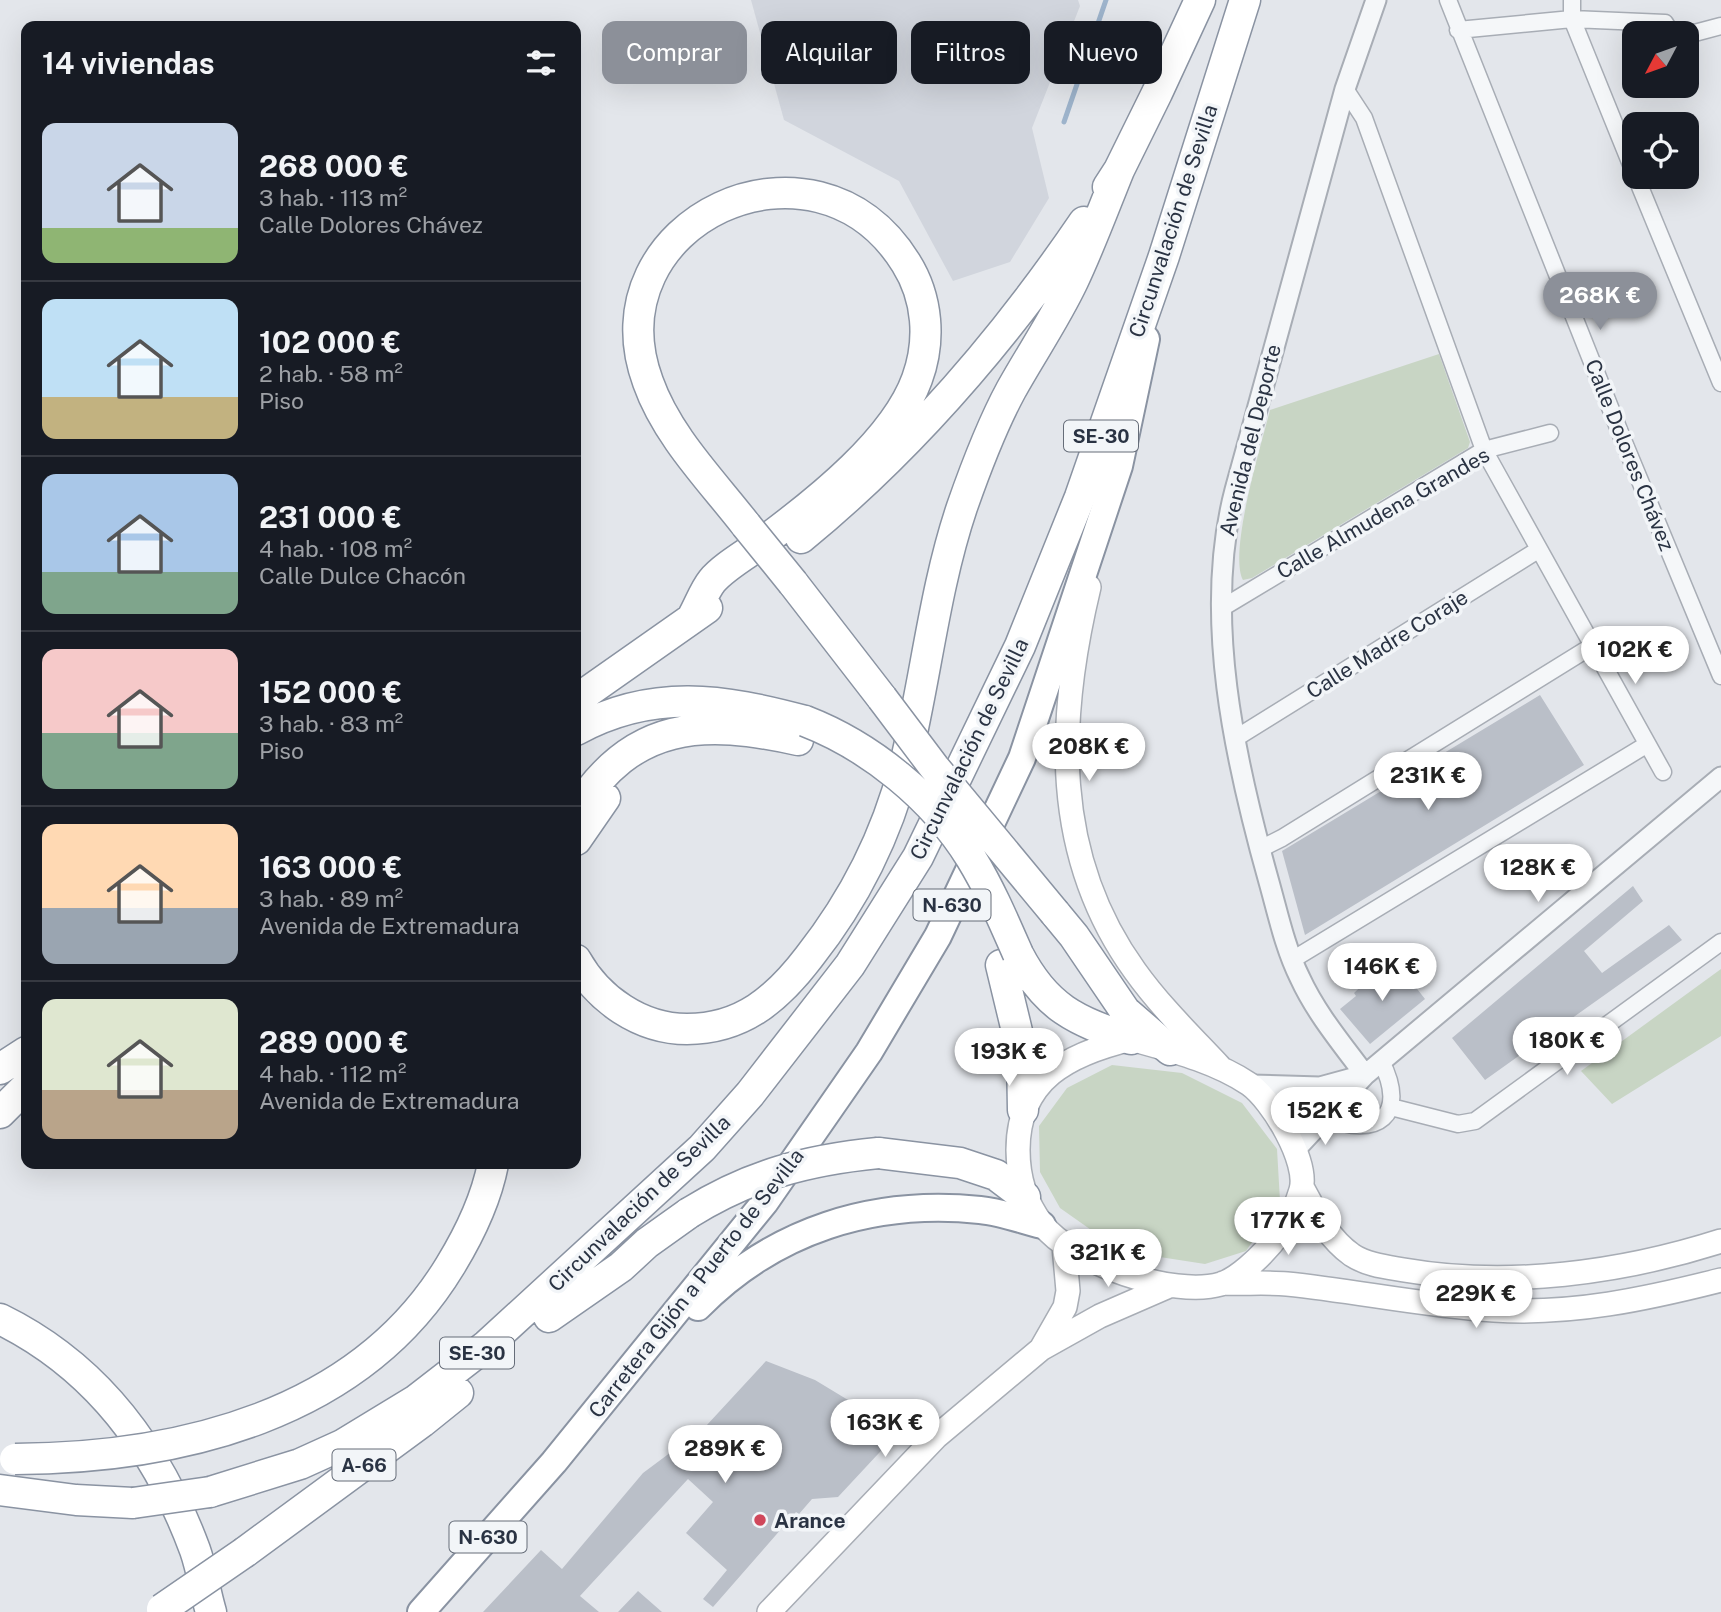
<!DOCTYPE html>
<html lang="es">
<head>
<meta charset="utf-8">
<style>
  :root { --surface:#171b24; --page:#20242c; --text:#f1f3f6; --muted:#9ea1a6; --line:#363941; --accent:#8c9099 }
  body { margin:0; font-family:"Public Sans",sans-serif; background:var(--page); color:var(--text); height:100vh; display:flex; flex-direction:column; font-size:26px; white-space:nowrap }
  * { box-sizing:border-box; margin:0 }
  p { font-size:23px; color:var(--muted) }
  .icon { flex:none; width:38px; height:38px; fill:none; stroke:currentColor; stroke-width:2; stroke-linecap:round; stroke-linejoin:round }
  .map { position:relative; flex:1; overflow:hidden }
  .panel { position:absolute; left:21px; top:21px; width:560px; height:1148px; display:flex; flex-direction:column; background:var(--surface); border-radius:14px; box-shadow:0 7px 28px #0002 }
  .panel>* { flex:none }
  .banner { position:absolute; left:602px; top:21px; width:665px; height:63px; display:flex; gap:14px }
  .needle { width:46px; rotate:229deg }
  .tools { position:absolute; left:1622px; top:21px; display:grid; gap:14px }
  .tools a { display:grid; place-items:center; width:77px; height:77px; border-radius:14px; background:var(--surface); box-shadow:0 7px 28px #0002; font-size:35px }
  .price { position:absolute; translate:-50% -60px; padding:0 16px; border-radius:24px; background:#fff; color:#222; font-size:23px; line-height:46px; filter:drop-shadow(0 2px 4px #0008) }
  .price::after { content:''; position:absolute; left:50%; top:42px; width:21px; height:16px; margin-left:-10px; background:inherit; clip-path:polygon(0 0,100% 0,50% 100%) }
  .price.on { background:var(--accent); color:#fff }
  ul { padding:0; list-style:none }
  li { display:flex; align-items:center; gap:21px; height:175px; padding:0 21px }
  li+li { border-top:2px solid var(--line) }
  li span { display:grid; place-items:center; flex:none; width:196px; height:140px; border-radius:14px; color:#555 }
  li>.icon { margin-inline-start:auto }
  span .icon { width:84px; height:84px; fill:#fffc; stroke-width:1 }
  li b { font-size:30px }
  h2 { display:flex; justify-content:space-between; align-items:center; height:84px; padding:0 21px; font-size:30px }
  .pill { padding:0 24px; border-radius:14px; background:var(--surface); box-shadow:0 7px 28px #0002; font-size:24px; line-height:63px }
  .pill.on { background:var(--accent); color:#fff }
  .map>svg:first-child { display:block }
</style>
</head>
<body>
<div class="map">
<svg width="1721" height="1612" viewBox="0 0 1721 1612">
  <rect width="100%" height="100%" fill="#e3e6eb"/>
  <!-- built -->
  <path fill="#d1d5dd" d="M751 0H1078L1080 6 1032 128 1049 198 1010 262 953 281 899 181 784 120Z"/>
  <!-- green -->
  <path fill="#c8d5c4" d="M1439 354 1470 442 1468 448 1252 578 1243 580C1228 552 1262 443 1270 410Z
    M1721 969V1036L1612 1104 1581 1071Z
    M1112 1065 1182 1073 1242 1103 1277 1149 1280 1201 1246 1251 1205 1264 1121 1251 1060 1208 1040 1172 1039 1126 1067 1088Z"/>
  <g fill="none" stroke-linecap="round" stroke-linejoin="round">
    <!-- stream -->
    <path stroke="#9db3cb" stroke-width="5" d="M1064 122 1106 0"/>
  </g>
  <!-- building -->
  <path fill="#babfc8" d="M1540 695 1584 765 1305 935 1282 851Z
    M1633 886 1643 901 1584 951 1602 973 1669 925 1682 940 1485 1080 1452 1038Z
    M1396 962 1425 999 1370 1044 1340 1009 1356 996 1354 993 1378 970 1381 975Z
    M766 1361 815 1380 891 1426 892 1439 838 1497 812 1499 799 1514 796 1512 713 1607 703 1599 727 1570 686 1533 713 1502 688 1479 580 1596 599 1612H483L541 1550 562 1569 643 1473 706 1426Z
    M638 1591 662 1612H618Z"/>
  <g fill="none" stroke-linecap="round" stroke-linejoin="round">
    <defs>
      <path id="minor" d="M1448 0 1623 440 1721 676
        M1572 0V19L1634 172
        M1458 30 1572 19 1665 23 1671 33
        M1687 35 1721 26
        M1345 89 1364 118 1484 450 1663 772
        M1636 177 1721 383
        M1222 608 1484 450 1550 433
        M1236 738 1538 550
        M1260 849 1282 838 1592 646
        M1292 960 1646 745
        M1391 1107 1458 1124 1475 1121 1721 942
        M1325 1117C1377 1139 1409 1116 1381 1061"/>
      <path id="tertiary" d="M1365 1075C1342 1044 1316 1013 1300 978 1285 948 1278 914 1269 882 1235 761 1202 615 1235 490L1345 89 1376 0
        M1251 1085 1320 1087 1364 1075
        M1295 1150 1365 1075 1721 777"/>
      <path id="secondary" d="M1089 587C1057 720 1051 855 1135 971 1160 1006 1191 1036 1220 1067
        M1131 1039C1170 1050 1215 1061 1249 1084 1272 1100 1309 1162 1301 1190 1293 1219 1271 1248 1248 1267 1241 1273 1230 1281 1221 1284 1173 1298 1072 1263 1042 1224 1025 1202 1018 1177 1018 1150 1018 1079 1069 1054 1131 1039Z
        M1302 1187C1316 1213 1328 1238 1352 1255 1367 1265 1387 1267 1404 1270 1508 1288 1621 1273 1721 1241
        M1223 1283C1244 1284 1266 1282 1287 1284 1356 1291 1425 1306 1494 1310 1572 1315 1646 1299 1721 1280
        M1041 1349 1065 1307 1068 1291 1064 1246
        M769 1612 936 1437 1041 1349 1100 1316 1169 1286"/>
      <path id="trunk" d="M698 1307C774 1230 873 1199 980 1210 1001 1212 1022 1220 1042 1225
        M421 1612 554 1462 765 1202 869 1052 938 936 1022 758 1119 466 1146 339"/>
      <path id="motorway" d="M1108 187 1119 170 1157 93 1200 0
        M801 538C912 447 1003 341 1084 222
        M793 583 882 698
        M692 618C699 606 704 591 712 581 724 566 752 551 767 539 818 501 895 440 917 379 931 341 928 298 906 263 815 116 589 222 648 382 667 436 712 481 746 525
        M576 700 707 608
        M576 730C653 688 723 699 805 721
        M576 811C632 721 703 719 798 740
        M576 840 605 798
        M1055 913 1074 936 1125 1011 1170 1050
        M1018 954C1046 1008 1076 1021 1131 1039
        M576 960C598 999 640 1029 687 1029 742 1029 777 999 809 957 854 900 887 835 905 764 926 678 934 590 962 507 976 467 991 427 1011 390 1031 354 1055 319 1073 281 1090 245 1104 207 1119 170
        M1001 965 1022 1052 1023 1110
        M0 1069 26 1052
        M0 1113 26 1087
        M878 1153 960 1163 996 1175 1025 1197
        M549 1317 621 1267 647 1243 689 1213
        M0 1319C98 1367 158 1450 195 1550 202 1570 205 1592 211 1612
        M0 1490 76 1500 133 1503
        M210 1492 300 1464 342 1445 416 1400 487 1345 702 1148 750 1094 850 965 918 857 1020 646 1080 497 1164 256 1245 0
        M245 1552 422 1422 458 1393"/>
    </defs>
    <!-- minor casing -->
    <use href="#minor" stroke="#a8adb5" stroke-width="19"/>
    <!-- tertiary casing -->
    <use href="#tertiary" stroke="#a8adb5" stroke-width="23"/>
    <!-- secondary casing -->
    <use href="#secondary" stroke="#a8adb5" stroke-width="26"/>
    <!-- trunk casing -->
    <use href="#trunk" stroke="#8a93a2" stroke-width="30"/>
    <!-- motorway casing -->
    <use href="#motorway" stroke="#8a93a2" stroke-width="33"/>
    <!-- minor -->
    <use href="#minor" stroke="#f5f7f9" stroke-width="16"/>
    <!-- tertiary -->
    <use href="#tertiary" stroke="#f5f7f9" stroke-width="19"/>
    <!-- secondary -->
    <use href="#secondary" stroke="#fff" stroke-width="23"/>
    <!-- trunk -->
    <use href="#trunk" stroke="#fff" stroke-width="26"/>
    <!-- motorway -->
    <use href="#motorway" stroke="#fff" stroke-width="30"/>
    <defs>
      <path id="motorway-bridge" d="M746 525 793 583
        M882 698 934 767 1055 913
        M805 721C870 746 934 798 971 858 990 889 1004 922 1018 954
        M689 1213C750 1175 807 1160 878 1153
        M15 1459C179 1458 359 1416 450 1266 469 1235 486 1200 493 1164
        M133 1503 210 1492
        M162 1609 245 1552"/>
    </defs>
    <!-- motorway-bridge casing -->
    <use href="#motorway-bridge" stroke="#8a93a2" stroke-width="33" stroke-linecap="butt"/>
    <!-- motorway-bridge -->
    <use href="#motorway-bridge" stroke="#fff" stroke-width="30"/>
  </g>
  <!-- markers -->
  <circle fill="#d0475b" stroke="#f2f5f8" stroke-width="2.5" cx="760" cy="1520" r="7"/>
  <g text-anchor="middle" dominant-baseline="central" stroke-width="7" stroke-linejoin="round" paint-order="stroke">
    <!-- shield labels -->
    <g fill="#f2f5f8" stroke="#666d79" stroke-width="2">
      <rect x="1064" y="420.5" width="74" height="31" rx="5"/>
      <rect x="913.5" y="889.5" width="77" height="31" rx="5"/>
      <rect x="440" y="1337.5" width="74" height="31" rx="5"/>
      <rect x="332.5" y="1449.5" width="63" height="31" rx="5"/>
      <rect x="449.5" y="1521.5" width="77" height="31" rx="5"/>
    </g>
    <g font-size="19" font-weight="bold" fill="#2a3343">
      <text x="1101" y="436">SE-30</text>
      <text x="952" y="905">N-630</text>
      <text x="477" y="1353">SE-30</text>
      <text x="364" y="1465">A-66</text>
      <text x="488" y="1537">N-630</text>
    </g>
    <!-- street labels -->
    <g font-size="21" fill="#2a3343" stroke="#f2f5f8">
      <text transform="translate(1173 221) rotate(-72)">Circunvalación de Sevilla</text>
      <text transform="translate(1250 440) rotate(-76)">Avenida del Deporte</text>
      <text transform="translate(1630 455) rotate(68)">Calle Dolores Chávez</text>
      <text transform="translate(1383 513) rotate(-30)">Calle Almudena Grandes</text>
      <text transform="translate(1387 644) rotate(-32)">Calle Madre Coraje</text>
      <text transform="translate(969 749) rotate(-64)">Circunvalación de Sevilla</text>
      <text transform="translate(639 1203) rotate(-44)">Circunvalación de Sevilla</text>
      <text transform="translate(696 1283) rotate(-52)">Carretera Gijón a Puerto de Sevilla</text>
    </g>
    <!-- poi labels -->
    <g font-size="21" font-weight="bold" fill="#2a3343" stroke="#f2f5f8" text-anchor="start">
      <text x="774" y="1520">Arance</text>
    </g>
  </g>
</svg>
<div class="tools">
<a><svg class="needle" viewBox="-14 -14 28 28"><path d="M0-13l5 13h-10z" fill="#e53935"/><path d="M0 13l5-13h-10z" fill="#9ea1a6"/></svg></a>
<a><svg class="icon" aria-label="locate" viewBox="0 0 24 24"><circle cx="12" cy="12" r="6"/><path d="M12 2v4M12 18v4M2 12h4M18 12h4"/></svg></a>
</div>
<b class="price on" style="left:1600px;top:332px">268K €</b>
<b class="price" style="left:1635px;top:686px">102K €</b>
<b class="price" style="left:1089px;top:783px">208K €</b>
<b class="price" style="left:1428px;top:812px">231K €</b>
<b class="price" style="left:1538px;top:904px">128K €</b>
<b class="price" style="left:1382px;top:1003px">146K €</b>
<b class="price" style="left:1567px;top:1077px">180K €</b>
<b class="price" style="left:1009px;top:1088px">193K €</b>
<b class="price" style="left:1325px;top:1147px">152K €</b>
<b class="price" style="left:1288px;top:1257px">177K €</b>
<b class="price" style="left:1108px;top:1289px">321K €</b>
<b class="price" style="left:1476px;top:1330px">229K €</b>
<b class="price" style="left:885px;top:1459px">163K €</b>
<b class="price" style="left:725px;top:1485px">289K €</b>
<div class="banner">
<a class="pill on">Comprar</a>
<a class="pill">Alquilar</a>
<a class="pill">Filtros</a>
<a class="pill">Nuevo</a>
</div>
<section class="panel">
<h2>14 viviendas<svg class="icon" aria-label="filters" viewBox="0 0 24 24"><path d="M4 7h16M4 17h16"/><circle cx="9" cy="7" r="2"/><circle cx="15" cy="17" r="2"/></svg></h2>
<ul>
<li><span style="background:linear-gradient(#c9d6e8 75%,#8fb573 0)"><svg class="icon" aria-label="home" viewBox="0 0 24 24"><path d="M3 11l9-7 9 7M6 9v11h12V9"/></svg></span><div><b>268 000 €</b><p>3 hab. · 113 m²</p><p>Calle Dolores Chávez</p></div></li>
<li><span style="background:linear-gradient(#bfe0f5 70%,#c2b280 0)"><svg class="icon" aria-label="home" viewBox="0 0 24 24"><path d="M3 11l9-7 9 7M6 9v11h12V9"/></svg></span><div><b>102 000 €</b><p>2 hab. · 58 m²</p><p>Piso</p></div></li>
<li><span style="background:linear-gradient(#a9c7e8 70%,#7fa58c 0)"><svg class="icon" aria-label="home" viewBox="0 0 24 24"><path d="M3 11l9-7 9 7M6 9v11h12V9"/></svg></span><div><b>231 000 €</b><p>4 hab. · 108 m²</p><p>Calle Dulce Chacón</p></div></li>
<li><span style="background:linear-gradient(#f6c9c9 60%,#7fa58c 0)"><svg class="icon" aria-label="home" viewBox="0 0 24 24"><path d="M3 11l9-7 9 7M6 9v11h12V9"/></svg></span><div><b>152 000 €</b><p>3 hab. · 83 m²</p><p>Piso</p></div></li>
<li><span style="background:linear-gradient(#ffd9b3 60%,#9aa5b1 0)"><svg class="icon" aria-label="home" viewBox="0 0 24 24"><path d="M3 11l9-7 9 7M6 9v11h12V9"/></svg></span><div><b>163 000 €</b><p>3 hab. · 89 m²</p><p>Avenida de Extremadura</p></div></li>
<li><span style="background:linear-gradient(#dfe7d0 65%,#b9a48a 0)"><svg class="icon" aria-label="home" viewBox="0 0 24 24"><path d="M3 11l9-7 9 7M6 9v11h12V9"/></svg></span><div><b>289 000 €</b><p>4 hab. · 112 m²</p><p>Avenida de Extremadura</p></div></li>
</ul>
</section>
</div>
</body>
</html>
